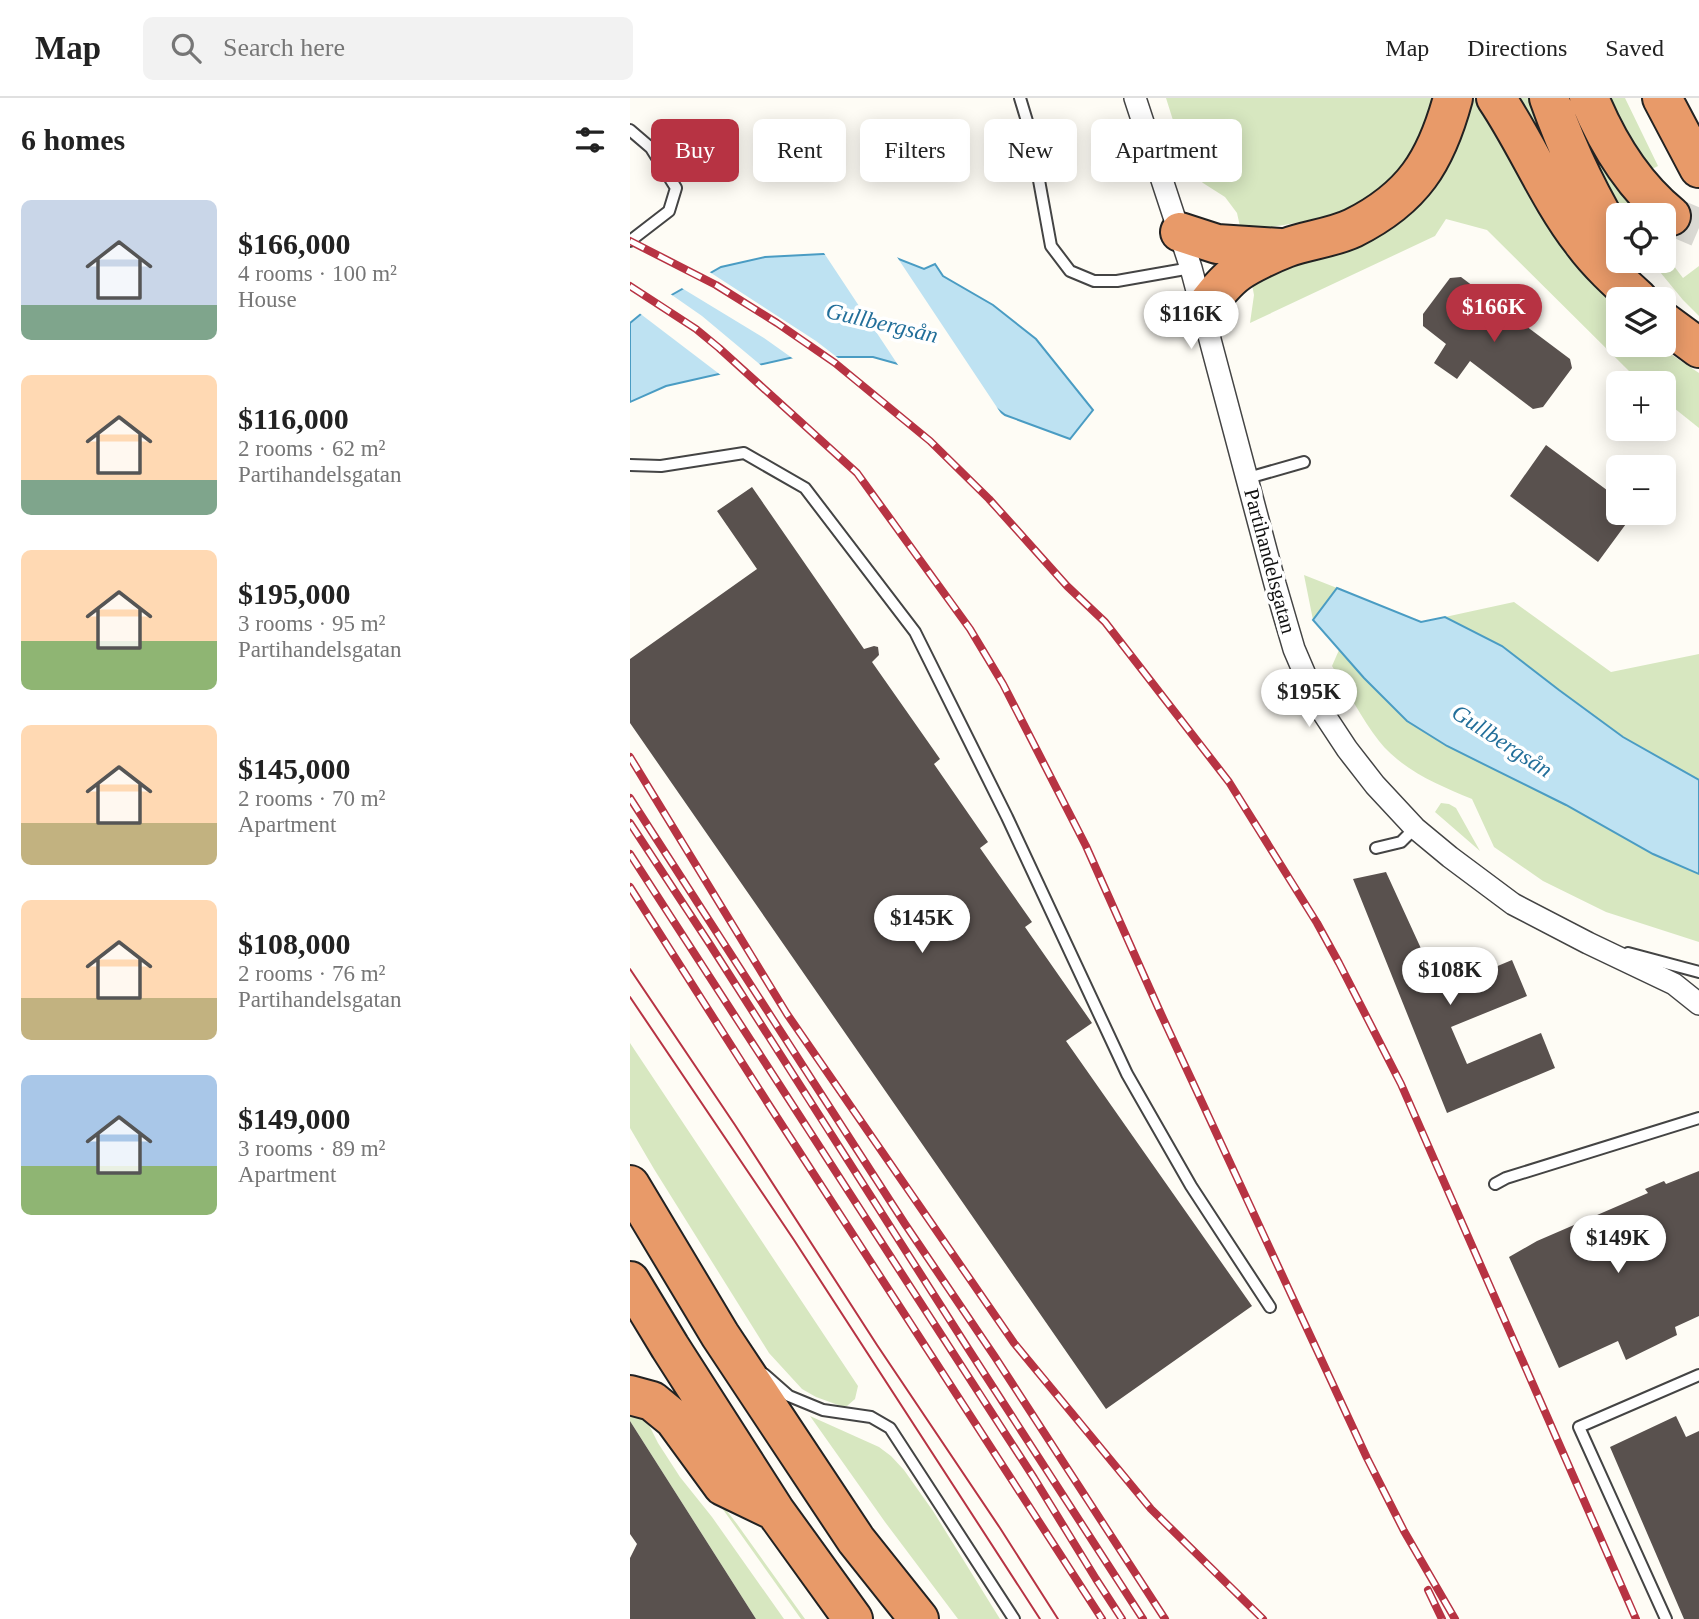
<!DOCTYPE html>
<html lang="en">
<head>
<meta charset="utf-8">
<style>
  :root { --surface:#fff; --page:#f2f2f2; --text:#222; --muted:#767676; --line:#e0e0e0; --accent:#b73343 }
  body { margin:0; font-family:"Times New Roman",serif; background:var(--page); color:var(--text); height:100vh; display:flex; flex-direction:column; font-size:26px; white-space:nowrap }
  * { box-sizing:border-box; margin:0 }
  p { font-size:23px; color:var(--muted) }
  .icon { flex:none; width:38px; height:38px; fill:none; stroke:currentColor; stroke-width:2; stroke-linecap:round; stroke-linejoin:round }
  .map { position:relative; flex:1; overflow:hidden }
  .side { display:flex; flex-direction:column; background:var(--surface); width:630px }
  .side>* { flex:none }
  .hud { position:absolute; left:21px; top:21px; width:665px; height:63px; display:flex; gap:14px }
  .buttons { position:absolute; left:976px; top:105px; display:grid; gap:14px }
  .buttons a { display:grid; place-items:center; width:70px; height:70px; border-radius:10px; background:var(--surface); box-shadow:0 4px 18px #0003; font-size:35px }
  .price { position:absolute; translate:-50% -60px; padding:0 16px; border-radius:24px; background:#fff; color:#222; font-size:23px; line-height:46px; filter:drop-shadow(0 2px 4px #0008) }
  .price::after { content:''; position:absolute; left:50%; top:42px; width:21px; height:16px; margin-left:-10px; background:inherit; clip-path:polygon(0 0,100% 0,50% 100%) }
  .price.selected { background:var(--accent); color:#fff }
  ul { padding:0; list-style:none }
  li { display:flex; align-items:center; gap:21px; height:175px; padding:0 21px }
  li span { display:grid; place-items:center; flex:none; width:196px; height:140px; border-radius:10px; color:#555 }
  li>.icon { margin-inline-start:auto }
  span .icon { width:84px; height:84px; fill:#fffc; stroke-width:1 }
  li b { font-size:30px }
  h2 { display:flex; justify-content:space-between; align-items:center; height:84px; padding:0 21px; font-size:30px }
  .pill { padding:0 24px; border-radius:10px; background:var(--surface); box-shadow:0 4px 18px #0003; font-size:24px; line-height:63px }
  .pill.selected { background:var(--accent); color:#fff }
  header { display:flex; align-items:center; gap:42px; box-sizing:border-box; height:98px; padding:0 35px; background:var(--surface); border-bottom:2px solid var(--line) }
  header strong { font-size:33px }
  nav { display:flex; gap:38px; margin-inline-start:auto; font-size:24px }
  .search { width:490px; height:63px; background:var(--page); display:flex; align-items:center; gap:18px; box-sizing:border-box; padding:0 24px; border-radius:10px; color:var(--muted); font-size:26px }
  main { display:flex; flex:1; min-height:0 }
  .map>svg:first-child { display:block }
</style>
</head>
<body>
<header>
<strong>Map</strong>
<div class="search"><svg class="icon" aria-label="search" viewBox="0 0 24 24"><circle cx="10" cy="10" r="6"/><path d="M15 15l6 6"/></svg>Search here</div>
<nav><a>Map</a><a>Directions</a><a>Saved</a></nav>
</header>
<main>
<section class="side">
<h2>6 homes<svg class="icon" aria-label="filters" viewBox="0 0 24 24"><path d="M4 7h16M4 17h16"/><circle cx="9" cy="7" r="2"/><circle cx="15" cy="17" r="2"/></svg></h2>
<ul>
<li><span style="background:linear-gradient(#c9d6e8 75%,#7fa58c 0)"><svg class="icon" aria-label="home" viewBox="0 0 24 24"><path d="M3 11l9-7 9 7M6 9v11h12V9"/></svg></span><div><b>$166,000</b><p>4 rooms · 100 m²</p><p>House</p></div></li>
<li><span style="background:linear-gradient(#ffd9b3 75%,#7fa58c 0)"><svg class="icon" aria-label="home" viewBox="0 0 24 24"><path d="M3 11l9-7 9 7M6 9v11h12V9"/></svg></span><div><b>$116,000</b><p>2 rooms · 62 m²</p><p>Partihandelsgatan</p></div></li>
<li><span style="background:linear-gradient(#ffd9b3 65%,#8fb573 0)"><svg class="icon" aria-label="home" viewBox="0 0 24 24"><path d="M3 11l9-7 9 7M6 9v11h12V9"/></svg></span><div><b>$195,000</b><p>3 rooms · 95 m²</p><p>Partihandelsgatan</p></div></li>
<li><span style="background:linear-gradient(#ffd9b3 70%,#c2b280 0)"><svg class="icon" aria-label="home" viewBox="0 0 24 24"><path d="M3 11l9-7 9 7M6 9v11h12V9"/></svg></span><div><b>$145,000</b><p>2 rooms · 70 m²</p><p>Apartment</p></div></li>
<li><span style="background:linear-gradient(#ffd9b3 70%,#c2b280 0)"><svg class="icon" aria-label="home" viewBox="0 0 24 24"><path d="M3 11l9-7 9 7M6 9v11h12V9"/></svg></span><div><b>$108,000</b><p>2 rooms · 76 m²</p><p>Partihandelsgatan</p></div></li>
<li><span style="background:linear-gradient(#a9c7e8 65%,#8fb573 0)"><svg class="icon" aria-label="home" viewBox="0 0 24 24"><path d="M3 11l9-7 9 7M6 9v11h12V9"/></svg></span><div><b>$149,000</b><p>3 rooms · 89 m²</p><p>Apartment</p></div></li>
</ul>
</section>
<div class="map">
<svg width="1069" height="1521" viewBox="0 0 1069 1521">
  <rect width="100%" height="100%" fill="#fefcf5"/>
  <!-- green -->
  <path fill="#d7e7c0" d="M536 0H803C801 20 791 38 780 55 772 69 761 87 746 96 707 121 657 127 611 133L607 115 595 99 573 85 558 70Z
    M845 0 915 119 989 206V247H1031L1039 255 1069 275V330L1034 302V285H1014L999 273 857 132 816 121 805 138 620 225 624 197 621 181 817 60Z
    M883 0H899L925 64Z
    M933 0H940L949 21 1000 104 1010 117H992Z
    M975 0H995L1028 68 1020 72Z
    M1034 155 1053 180 1069 168V218L1053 202 1021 163H1034Z
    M674 477 707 490 683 522Z
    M884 504 981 574 1069 556V682L993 639 929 592 872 548 815 519Z
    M709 552 734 580C843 648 951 723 1069 776V844L976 814 913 783 864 749 842 701C808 687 772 672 749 643 732 621 717 592 702 568Z
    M811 705 819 706 826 710 850 753 805 714Z
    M0 945 228 1288 225 1301 217 1308H211L186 1299 172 1291 139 1255 24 1071 0 1030Z
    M0 1304 14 1317 28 1345 50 1379 82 1419 154 1521H126L0 1323Z
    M180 1318 249 1349 261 1358 274 1372 303 1413 370 1521H328L255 1424Z
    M44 1345 107 1426 175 1521H171L97 1417Z"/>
  <!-- water -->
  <path fill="#bee2f2" stroke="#4a9cc3" stroke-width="2" d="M193 156H256L294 171 305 166 313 178 363 207 406 241 463 312 440 341 375 317 339 289 286 271 243 259H164L36 288 0 304V225L17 211 91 169 135 159Z
    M707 490 791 524 815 519 872 548 929 592 993 639 1069 682V776L1023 756 936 707 817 648 777 623 734 580 683 522Z"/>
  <!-- pier -->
  <path fill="#fefcf5" d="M192 152 256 153 265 156 374 320 338 292 270 270Z
    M78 173 186 243 212 263 165 262 134 240 50 189Z
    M39 195 72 218 133 269 92 278 8 214 15 208Z"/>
  <!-- building -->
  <path fill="#59514e" d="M831 179 940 261 942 270 913 309 903 311 840 263 827 281 804 265 816 246 793 228V216L820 180Z
    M916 347 989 401V415H1004L968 464 880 398Z
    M122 389 234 551 244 548 248 549 249 557 242 564 310 661 304 666 358 744 350 750 402 824 395 829 462 925 436 943 622 1208 476 1311 0 625V561L127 471 87 413Z
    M756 774 810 892 882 862 897 898 821 929 837 966 911 935 925 970 817 1015 723 781Z
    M1069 1073V1218L1045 1229 1047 1237 996 1262 988 1243 929 1270 879 1159 907 1143 1018 1095 1015 1091 1034 1083 1036 1086Z
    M1046 1318 1056 1339 1069 1333V1521H1054L980 1349Z
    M0 1323 126 1521H0V1460L7 1446 0 1436Z"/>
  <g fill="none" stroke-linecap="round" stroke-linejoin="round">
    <!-- highway-tunnel -->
    <path stroke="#dad9d3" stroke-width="38" stroke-dasharray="38 19" stroke-linecap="butt" d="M1041 118 1069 130"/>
    <defs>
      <path id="lane" d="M390 0 400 33 421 148 440 173 464 183H487L561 170
        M0 32 21 50 46 90 39 113 0 143
        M0 367 31 368 114 355 175 390 285 534 377 719 497 976 561 1088 640 1209
        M618 380 674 364
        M746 750 771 744 785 730
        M998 855 1069 874
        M865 1086 876 1080 1069 1020
        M134 1276 159 1298 193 1312 241 1319 260 1330 384 1521
        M1036 1521 949 1329 1069 1277"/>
      <path id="street" d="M505 0 561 170 645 486 664 551 688 607 717 651 745 687 785 730 820 759 883 806 958 845 1044 886 1069 906"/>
      <path id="highway" d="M866 0C897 46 918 99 952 143 968 165 988 183 1008 201
        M919 0C937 51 960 100 989 146
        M959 0C977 44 1003 87 1041 118
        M1032 0 1069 70
        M550 134 587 146 650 150
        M572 213C583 199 594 184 608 174 619 166 643 155 656 150 677 142 702 140 723 130 783 100 806 63 823 0
        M1034 224 1069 250
        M0 1087 90 1237 226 1442 289 1521
        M0 1183 40 1249 145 1413 223 1521
        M0 1297 22 1303 44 1321 93 1388 145 1413"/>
    </defs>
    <!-- lane casing -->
    <use href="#lane" stroke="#444" stroke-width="14"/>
    <!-- street casing -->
    <use href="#street" stroke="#444" stroke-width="24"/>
    <!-- highway casing -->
    <use href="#highway" stroke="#222" stroke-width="42"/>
    <!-- lane -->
    <use href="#lane" stroke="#fff" stroke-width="10"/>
    <!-- street -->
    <use href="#street" stroke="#fff" stroke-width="21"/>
    <!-- highway -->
    <use href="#highway" stroke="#e89a69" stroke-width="38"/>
    <!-- tram -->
    <path stroke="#b73343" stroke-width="2" d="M0 871 105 1027 247 1247 370 1430 428 1521
      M0 899 164 1142 410 1521"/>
    <defs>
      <path id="rail" d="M0 143 86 187 147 225 205 265 300 343 359 401 437 488 475 524 599 684 687 825 709 865 771 986 1006 1521
        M0 188 66 231 89 250 227 375 340 531 373 586 456 748 531 916 737 1360 774 1433 825 1521
        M0 659 157 916 384 1245 521 1411 633 1521
        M0 700 275 1126 365 1259 535 1521
        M0 725 79 845 341 1255 513 1521
        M0 756 404 1380 466 1481 492 1521
        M0 789 139 1007 472 1521
        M798 1492 812 1521"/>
    </defs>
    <!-- rail casing -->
    <use href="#rail" stroke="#b73343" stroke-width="8"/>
    <!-- rail -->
    <use href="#rail" stroke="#fff" stroke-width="5" stroke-dasharray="16" stroke-linecap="butt"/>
  </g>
  <g text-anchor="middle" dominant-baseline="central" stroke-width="7" stroke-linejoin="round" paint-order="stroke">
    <!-- street labels -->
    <g font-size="21" fill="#111" stroke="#fff">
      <text transform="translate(640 463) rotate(75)">Partihandelsgatan</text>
    </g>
    <!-- water labels -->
    <g font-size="23" font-style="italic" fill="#236f9a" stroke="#fff">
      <text transform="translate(252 225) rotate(13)">Gullbergsån</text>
      <text transform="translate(872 643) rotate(33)">Gullbergsån</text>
    </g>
  </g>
</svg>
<div class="buttons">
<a><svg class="icon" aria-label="locate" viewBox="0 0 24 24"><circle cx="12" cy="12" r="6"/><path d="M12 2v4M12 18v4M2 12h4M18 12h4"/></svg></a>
<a><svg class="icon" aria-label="layers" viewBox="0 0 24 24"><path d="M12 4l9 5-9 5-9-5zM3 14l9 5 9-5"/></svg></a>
<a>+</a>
<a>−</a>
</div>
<b class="price selected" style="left:864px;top:246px">$166K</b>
<b class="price" style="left:561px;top:253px">$116K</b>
<b class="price" style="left:679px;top:631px">$195K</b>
<b class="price" style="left:292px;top:857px">$145K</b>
<b class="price" style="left:820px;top:909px">$108K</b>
<b class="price" style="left:988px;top:1177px">$149K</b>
<div class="hud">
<a class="pill selected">Buy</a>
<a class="pill">Rent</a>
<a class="pill">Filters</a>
<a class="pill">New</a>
<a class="pill">Apartment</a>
</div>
</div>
</main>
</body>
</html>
